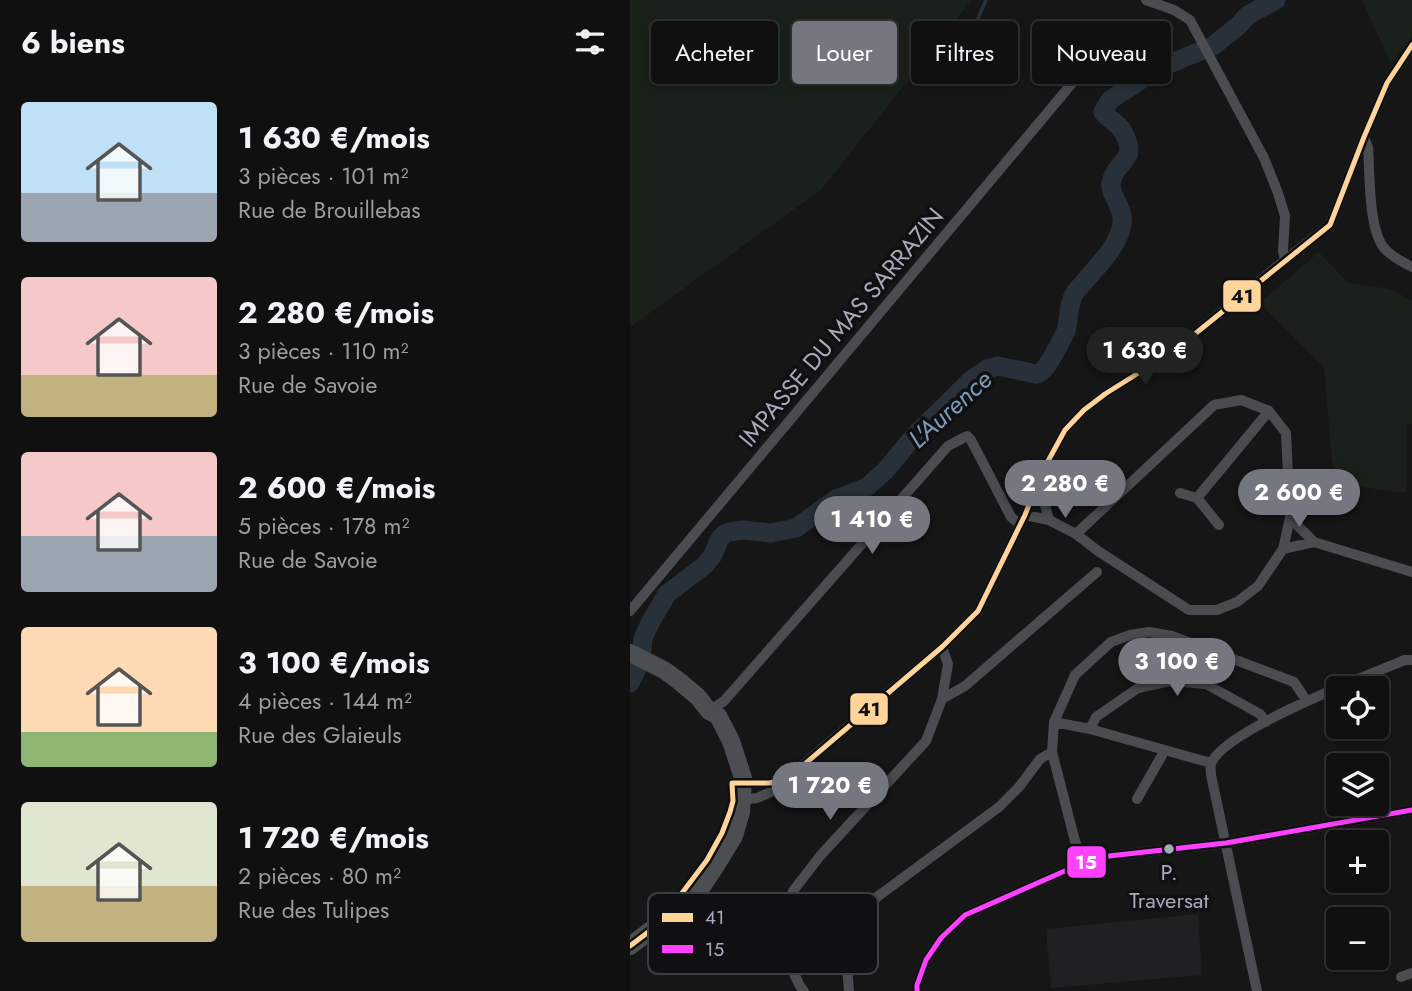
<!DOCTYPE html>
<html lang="fr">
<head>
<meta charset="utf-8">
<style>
  :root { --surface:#101011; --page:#19191a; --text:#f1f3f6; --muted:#9c9d9f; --line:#303031; --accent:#747780 }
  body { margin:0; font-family:Jost,sans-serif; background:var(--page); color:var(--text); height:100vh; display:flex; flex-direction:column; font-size:26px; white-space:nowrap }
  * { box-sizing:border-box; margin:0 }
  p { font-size:23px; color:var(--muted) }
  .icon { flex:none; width:38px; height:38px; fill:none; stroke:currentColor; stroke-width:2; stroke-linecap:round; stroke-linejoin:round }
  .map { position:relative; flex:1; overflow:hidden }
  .sheet { display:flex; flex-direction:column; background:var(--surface); width:630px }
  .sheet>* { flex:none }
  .hud { position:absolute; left:21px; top:21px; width:654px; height:63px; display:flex; gap:14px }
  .fabs { position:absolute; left:696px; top:676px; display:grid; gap:14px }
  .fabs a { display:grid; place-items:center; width:63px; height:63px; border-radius:7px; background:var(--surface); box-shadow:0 4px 10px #0003,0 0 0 2px var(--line); font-size:35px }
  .price { position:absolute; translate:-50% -60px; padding:0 16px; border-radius:24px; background:var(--accent); color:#fff; font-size:23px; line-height:46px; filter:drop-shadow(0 2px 4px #0008) }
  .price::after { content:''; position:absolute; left:50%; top:42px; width:21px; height:16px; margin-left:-10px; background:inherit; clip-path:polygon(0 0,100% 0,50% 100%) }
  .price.on { background:#222; color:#fff }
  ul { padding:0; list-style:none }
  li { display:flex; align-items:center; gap:21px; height:175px; padding:0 21px }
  li span { display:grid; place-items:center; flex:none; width:196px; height:140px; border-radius:7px; color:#555 }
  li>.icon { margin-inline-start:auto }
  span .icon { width:84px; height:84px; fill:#fffc; stroke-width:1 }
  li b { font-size:30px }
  h2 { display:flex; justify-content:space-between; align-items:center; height:84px; padding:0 21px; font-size:30px }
  .chip { padding:0 24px; border-radius:7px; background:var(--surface); box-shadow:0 4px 10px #0003,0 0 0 2px var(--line); font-size:24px; line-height:63px }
  .chip.on { background:var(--accent); color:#fff }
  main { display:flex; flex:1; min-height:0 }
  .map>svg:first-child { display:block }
</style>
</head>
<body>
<main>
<section class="sheet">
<h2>6 biens<svg class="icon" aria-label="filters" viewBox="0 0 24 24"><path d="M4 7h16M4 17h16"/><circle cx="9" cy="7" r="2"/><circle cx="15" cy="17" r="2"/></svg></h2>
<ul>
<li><span style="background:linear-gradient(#bfe0f5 65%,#9aa5b1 0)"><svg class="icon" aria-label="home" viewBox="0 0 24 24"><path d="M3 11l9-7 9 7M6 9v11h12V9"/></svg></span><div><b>1 630 €/mois</b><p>3 pièces · 101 m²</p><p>Rue de Brouillebas</p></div></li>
<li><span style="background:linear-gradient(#f6c9c9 70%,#c2b280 0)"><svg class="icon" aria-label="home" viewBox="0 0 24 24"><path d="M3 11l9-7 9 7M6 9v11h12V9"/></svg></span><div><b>2 280 €/mois</b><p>3 pièces · 110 m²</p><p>Rue de Savoie</p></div></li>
<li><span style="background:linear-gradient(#f6c9c9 60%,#9aa5b1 0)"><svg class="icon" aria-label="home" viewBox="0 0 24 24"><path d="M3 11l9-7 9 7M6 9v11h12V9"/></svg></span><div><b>2 600 €/mois</b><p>5 pièces · 178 m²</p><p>Rue de Savoie</p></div></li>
<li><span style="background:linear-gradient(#ffd9b3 75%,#8fb573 0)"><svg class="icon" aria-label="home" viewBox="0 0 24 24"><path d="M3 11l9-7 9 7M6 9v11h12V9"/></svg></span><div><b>3 100 €/mois</b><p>4 pièces · 144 m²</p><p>Rue des Glaieuls</p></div></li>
<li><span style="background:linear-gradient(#dfe7d0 60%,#c2b280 0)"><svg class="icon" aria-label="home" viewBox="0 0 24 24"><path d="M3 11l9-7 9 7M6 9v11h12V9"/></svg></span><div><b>1 720 €/mois</b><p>2 pièces · 80 m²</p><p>Rue des Tulipes</p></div></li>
</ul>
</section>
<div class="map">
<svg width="782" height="991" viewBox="0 0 782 991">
  <rect width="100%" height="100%" fill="#161617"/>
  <!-- built -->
  <path fill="#202023" d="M568 914 572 975 421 988 416 929Z"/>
  <!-- green -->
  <path fill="#1a211b" d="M0 0H342L191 190 0 327Z
    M732 0H782V37L761 64Z
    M689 252 717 282 759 289 782 300V424H777L776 493 704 483 694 368 630 303Z"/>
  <!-- water -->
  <path fill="#28313a" d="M633 0H654L647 7 639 10 636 8 585 50 581 42 607 22 616 9Z
    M565 47 567 52C544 62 482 88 473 112 478 120 487 122 492 130 510 162 486 158 481 183 479 195 495 208 492 224 488 247 469 264 454 282 450 287 444 292 442 299 438 309 439 320 436 331 434 336 419 364 415 368 413 371 410 373 406 374L368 366 357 369 341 380 285 435 255 471 237 487 206 499 166 528 141 533 113 530 99 532 94 534 89 540 83 555 75 565 37 594 20 623 13 638 12 650 5 646C15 623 20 609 37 590 47 579 64 570 75 558 80 553 81 545 85 539 88 532 94 528 100 524L140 529 164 526 200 498 233 486 244 476 281 431 344 371 362 361 391 364 407 369 410 367C415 360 419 351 424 344 427 340 431 336 433 331 437 319 432 306 438 293 450 272 482 253 487 230 491 211 475 198 478 183 481 169 499 159 495 145 494 140 490 134 488 130 477 125 467 119 468 105 496 80 530 62 565 47Z"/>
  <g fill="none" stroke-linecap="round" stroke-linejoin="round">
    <!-- stream -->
    <path stroke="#28313a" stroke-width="3.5" d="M337 43 356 0"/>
    <!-- river -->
    <path stroke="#28313a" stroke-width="19" d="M0 683 6 671 12 650 13 638 20 623 37 594 75 565 83 555 89 540 94 534 99 532 113 530 141 533 166 528 206 499 237 487 255 471 285 435 341 380 357 369 368 366 406 374C410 373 413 371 415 368 419 364 434 336 436 331 439 320 438 309 442 299 444 292 450 287 454 282 469 264 488 247 492 224 495 208 479 195 481 183 486 158 511 162 492 130 487 122 478 120 473 112L480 100 529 68 583 46 608 26 618 15 646 0"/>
    <!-- minor -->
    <path stroke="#4a4c50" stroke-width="10" d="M516 0 544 10 560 20 634 158 648 193 655 216 653 251 655 260
      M734 137 738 147C740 172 738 231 755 249 762 257 773 262 782 267
      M550 493 567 498
      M395 515 419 520 411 490 406 487
      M660 518 684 542
      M419 520 446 534 468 551 559 610H587L607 602 628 586 653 549 684 542 782 572
      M589 525 567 498 639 411
      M446 534 584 405 611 400 639 411 656 433 660 518 653 549
      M0 611 454 69
      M312 699 335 686 467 572
      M79 711 94 701 318 446 337 436 341 440 381 517 389 524
      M424 722 460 729 581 763
      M460 729 466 717 508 688 540 681 576 684 630 714 636 722
      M102 783H139L153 781
      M507 799 535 750
      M103 801 127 798 141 792 312 647 348 611 395 515 411 474 435 430 454 410 475 394 545 350 655 260 700 225 734 137 757 83 782 45
      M453 863 445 841 422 752 424 722 445 675 481 642 500 635 519 632 542 636 664 682 676 700
      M771 977 782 973
      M174 991 170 986 157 959 153 928 163 891 190 856 296 741 312 699 318 664 312 647
      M219 991 217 966 218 947 230 917 247 897 369 807 389 787 410 759 422 752
      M287 991V985L296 960 311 938 335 915 453 863 470 857 596 843 782 810
      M627 991 581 775C581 771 580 768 581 764 592 731 740 674 775 660H782"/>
    <!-- primary -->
    <path stroke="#4d4e51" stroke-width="18" d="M0 653 34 670 49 681 68 697 79 711 88 716 101 741 113 778 111 812 104 836 85 867 67 894 54 909 42 914
      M0 946 42 914 45 904"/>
    <defs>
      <path id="bus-1" d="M0 946 42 914 46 901 77 860 92 833 100 812 103 801 102 783H139L156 780 312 647 348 611 395 515 411 474 435 430 454 410 475 394 545 350 700 225 734 137 757 83 782 45"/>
      <path id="bus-2" d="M287 991V985L296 960 311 938 335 915 453 863 470 857 596 843 782 810"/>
    </defs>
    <!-- bus-1 casing -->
    <use href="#bus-1" stroke="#101013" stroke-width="10"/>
    <!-- bus-2 casing -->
    <use href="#bus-2" stroke="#101013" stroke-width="10"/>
    <!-- bus-1 -->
    <use href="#bus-1" stroke="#ffd49a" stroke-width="5"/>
    <!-- bus-2 -->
    <use href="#bus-2" stroke="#ff40ff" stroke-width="5"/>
  </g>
  <!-- markers -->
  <circle fill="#a6abb9" stroke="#101013" stroke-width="2.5" cx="539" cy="849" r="6"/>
  <g text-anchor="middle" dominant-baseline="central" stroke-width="7" stroke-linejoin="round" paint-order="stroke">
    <!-- bus labels -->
    <g font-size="22" fill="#a6abb9" stroke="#101013">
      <text x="539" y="872">P.<tspan x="539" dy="28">Traversat</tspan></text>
    </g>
    <!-- street labels -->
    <g font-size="24" fill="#a6abb9" stroke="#101013">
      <text transform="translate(211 327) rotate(-50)">IMPASSE DU MAS SARRAZIN</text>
    </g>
    <!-- water labels -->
    <g font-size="26" font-style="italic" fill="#7b98b6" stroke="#101013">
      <text transform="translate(320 409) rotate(-42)">L'Aurence</text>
    </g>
  </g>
  <!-- legend -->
  <rect x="18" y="893" width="230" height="81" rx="10" fill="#101013" stroke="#3d3e45" stroke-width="2"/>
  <rect x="32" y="913" width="31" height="9" fill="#ffd49a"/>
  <rect x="32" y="945" width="31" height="8" fill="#ff40ff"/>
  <g font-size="19" fill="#a6abb9">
    <text x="75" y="924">41</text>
    <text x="75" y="956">15</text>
  </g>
  <g stroke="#101013" stroke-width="2.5">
    <rect x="592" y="279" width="40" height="34" rx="7" fill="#ffd49a"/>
    <rect x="219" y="692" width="40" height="34" rx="7" fill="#ffd49a"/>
    <rect x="436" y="845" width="41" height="34" rx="7" fill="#ff40ff"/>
  </g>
  <g font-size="19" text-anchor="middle" font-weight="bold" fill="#fff">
    <text x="456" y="869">15</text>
  </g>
  <g font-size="19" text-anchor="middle" font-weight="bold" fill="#111">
    <text x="612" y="303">41</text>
    <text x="239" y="716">41</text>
  </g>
</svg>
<div class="fabs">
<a><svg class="icon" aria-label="locate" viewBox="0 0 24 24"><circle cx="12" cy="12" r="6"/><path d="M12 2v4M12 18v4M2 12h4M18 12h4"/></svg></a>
<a><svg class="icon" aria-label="layers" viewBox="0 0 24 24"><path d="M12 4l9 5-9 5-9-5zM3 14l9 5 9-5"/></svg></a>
<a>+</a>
<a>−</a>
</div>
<b class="price on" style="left:515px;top:387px">1 630 €</b>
<b class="price" style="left:435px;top:520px">2 280 €</b>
<b class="price" style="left:669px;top:529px">2 600 €</b>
<b class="price" style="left:242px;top:556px">1 410 €</b>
<b class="price" style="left:547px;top:698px">3 100 €</b>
<b class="price" style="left:200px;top:822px">1 720 €</b>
<div class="hud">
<a class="chip">Acheter</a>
<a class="chip on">Louer</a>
<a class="chip">Filtres</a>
<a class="chip">Nouveau</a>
</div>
</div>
</main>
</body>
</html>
